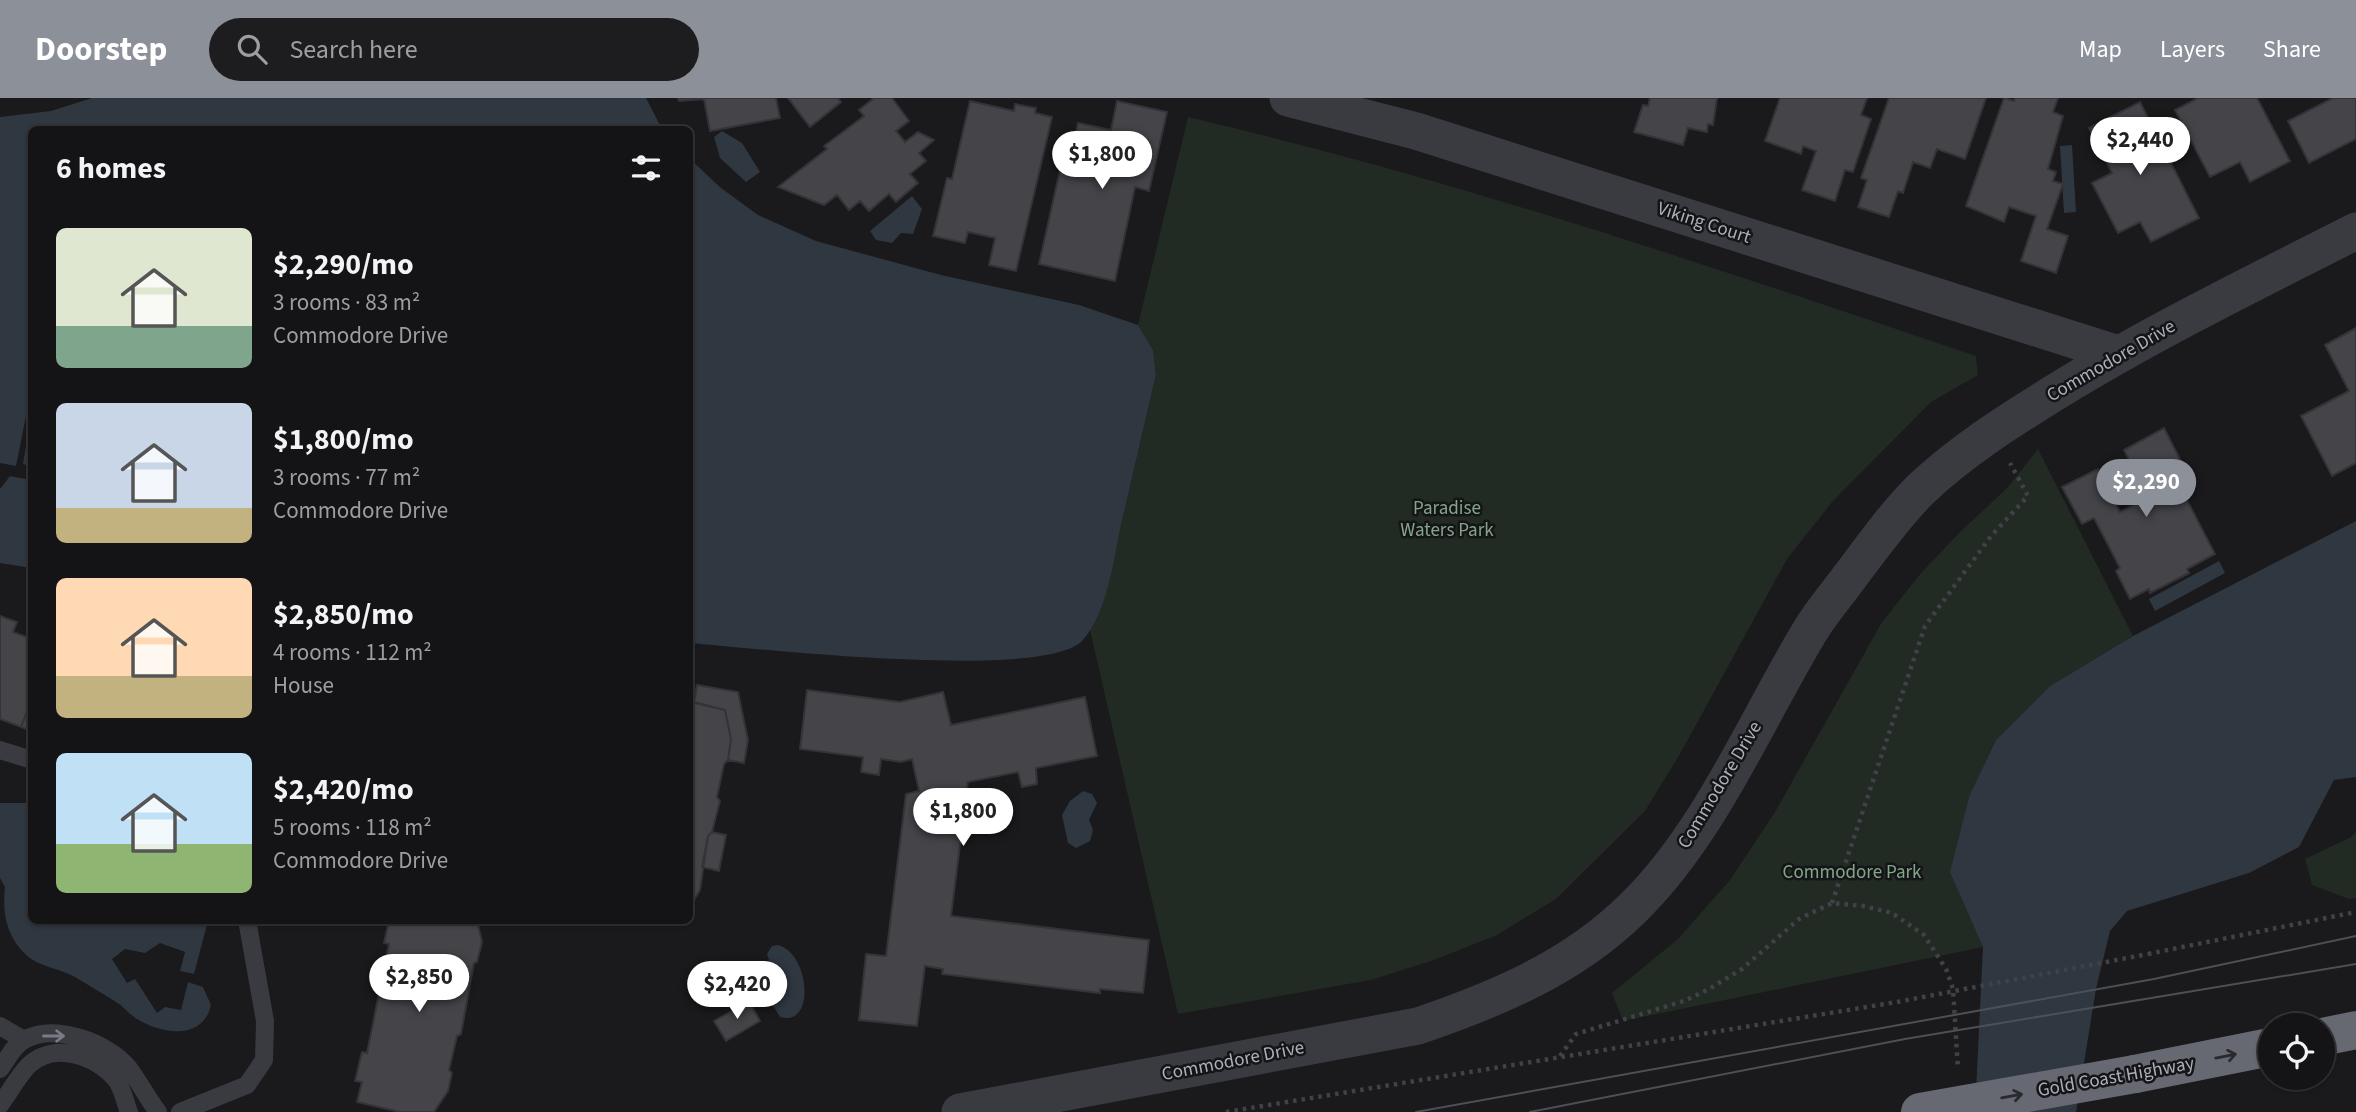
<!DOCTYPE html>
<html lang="en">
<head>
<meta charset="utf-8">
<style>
  :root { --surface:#141315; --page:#1d1c1e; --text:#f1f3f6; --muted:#9d9ea0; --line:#333234; --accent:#8c9099 }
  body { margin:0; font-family:"Source Sans 3",sans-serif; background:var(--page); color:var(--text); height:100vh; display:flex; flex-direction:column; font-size:26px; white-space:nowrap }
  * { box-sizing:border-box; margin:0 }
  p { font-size:23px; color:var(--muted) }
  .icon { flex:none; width:38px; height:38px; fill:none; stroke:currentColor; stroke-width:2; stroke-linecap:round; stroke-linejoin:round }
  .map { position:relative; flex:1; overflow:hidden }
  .side { position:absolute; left:28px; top:28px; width:665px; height:798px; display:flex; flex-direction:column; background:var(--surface); border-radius:10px; box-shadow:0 2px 5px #0004,0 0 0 2px var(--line) }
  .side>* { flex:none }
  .buttons { position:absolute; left:2258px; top:915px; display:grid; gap:14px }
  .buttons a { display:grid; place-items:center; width:77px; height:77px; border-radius:50%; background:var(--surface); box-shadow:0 2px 5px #0004,0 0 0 2px var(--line); font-size:35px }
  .price { position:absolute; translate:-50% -60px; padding:0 16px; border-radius:24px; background:#fff; color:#222; font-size:23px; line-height:46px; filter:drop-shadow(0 2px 4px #0008) }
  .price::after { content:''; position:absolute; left:50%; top:42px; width:21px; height:16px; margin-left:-10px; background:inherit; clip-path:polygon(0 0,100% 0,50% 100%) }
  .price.active { background:var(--accent); color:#fff }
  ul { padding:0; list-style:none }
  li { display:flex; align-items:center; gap:21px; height:175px; padding:0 28px }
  li span { display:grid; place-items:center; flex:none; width:196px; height:140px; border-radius:10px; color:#555 }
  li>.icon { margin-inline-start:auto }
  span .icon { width:84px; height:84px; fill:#fffc; stroke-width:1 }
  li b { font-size:30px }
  h2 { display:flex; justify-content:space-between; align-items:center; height:84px; padding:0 28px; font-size:30px }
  header { display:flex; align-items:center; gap:42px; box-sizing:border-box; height:98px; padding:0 35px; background:var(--accent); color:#fff }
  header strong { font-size:33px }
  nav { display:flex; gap:38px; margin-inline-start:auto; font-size:24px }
  .search { width:490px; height:63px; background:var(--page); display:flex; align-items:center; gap:18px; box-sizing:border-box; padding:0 24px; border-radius:38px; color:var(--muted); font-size:26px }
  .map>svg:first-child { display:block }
</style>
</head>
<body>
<header>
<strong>Doorstep</strong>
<div class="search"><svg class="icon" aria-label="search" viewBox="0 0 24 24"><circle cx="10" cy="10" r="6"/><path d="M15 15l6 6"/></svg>Search here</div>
<nav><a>Map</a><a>Layers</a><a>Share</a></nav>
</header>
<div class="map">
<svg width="2356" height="1014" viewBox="0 0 2356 1014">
  <rect width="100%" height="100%" fill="#1a191c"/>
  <!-- green -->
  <path fill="#212a23" d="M1188 19C1455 81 1716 170 1976 258L1978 277 1931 304 1833 403 1787 461 1680 656 1645 713 1556 801 1497 837 1434 862 1371 882 1178 916 1090 532 1105 496 1156 277 1153 252 1138 227Z
    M2038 351 2133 538 2050 588 1996 642 1970 696 1983 849 1623 923 1612 895 1678 841 1730 782 1775 714 1882 524 1921 475 1960 434 2007 390Z
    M2356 734V800L2349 801 2312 787 2305 761 2351 739Z"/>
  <!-- water -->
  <path fill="#2f3741" d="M92 0H646L662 31 32 32 31 470 0 465V19L51 13Z
    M722 33 742 45 760 74 746 84 720 60 714 39Z
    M2072 47 2076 114 2064 115 2060 48Z
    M690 61 721 90 758 117 816 143 941 177 1079 207 1138 227 1153 252 1156 277C1144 327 1133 377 1121 427 1113 463 1108 513 1083 542 1046 584 753 550 690 545Z
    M912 98 922 111 913 136 901 135 892 145 876 142 870 133Z
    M2356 423V679L2334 682 2299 749 2249 775 2127 813 2110 833 2096 891 2076 1014H1975L1983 849 1950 774 1970 696 1996 642 2050 588 2133 538Z
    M2219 463 2225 475 2155 513 2149 501Z
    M1083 693 1092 696 1097 705 1089 722 1093 732 1090 743 1076 750 1068 745 1062 717 1070 703Z
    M0 705H31L32 822 208 823 194 876 180 873 185 854 160 845 145 855 125 851 112 861 127 885 135 881 157 915 165 909 181 912 188 884 203 889 211 907C203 943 161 936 137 921 129 916 123 908 116 904 102 895 88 887 75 879 59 870 39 869 26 857 6 837 2 815 5 789L0 780Z
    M778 847C810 855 816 930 780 919L770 903 775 880 767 856 772 848Z"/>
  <!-- pier -->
  <path fill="#1a191c" d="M26 318 31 319 23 366 31 368V382L10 378 0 391V365L16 368Z"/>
  <!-- building -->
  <path fill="#444449" stroke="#343338" stroke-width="2" d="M678 0H776L780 20 710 33 704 1 679 3Z
    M788 0H838L841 4 810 29Z
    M874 0H892L909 23 896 33 905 44 918 34 934 42 919 55 926 63 910 76 918 85 896 104 889 96 869 113 860 103 849 112 837 97 824 107 778 89 827 51 824 48 864 18 859 12Z
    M1650 0H1717L1713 27 1708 26 1707 34 1688 30 1683 47 1634 34 1643 7 1648 8Z
    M1780 0H1867L1861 17 1871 21 1853 74 1845 72 1835 103 1802 92 1816 53 1803 48 1801 56 1765 43Z
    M1889 0H1986L1965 61 1937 51 1930 70 1913 64 1903 95 1898 93 1889 119 1858 109 1867 82 1861 80Z
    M2004 0 2014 3 2015 0H2058L2053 14 2063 18 2048 71 2056 74 2053 83 2063 86 2047 131 2068 138 2056 175 2021 163 2036 118 2009 109 2004 124 1966 108Z
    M2198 0H2257L2290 63 2250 84 2240 64 2210 79 2175 12Z
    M2333 0H2356V41L2309 65 2288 23Z
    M970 3 1014 13 1015 6 1036 10 1035 15 1052 19 1016 173 989 167 995 140 968 134 965 145 933 138 947 80 952 81Z
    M1117 3 1167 14 1149 93 1135 89 1115 183 1039 166 1060 72 1067 73 1078 25 1111 32Z
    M2140 4 2199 120 2151 144 2140 124 2118 135 2092 85 2112 75 2089 30Z
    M2356 230V365L2332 378 2301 318 2349 293 2325 247Z
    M2164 330 2183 367 2177 370 2179 374 2174 377 2215 456 2187 471 2189 475 2150 495 2149 491 2130 501 2116 473 2120 470 2094 420 2082 426 2062 389 2098 371 2120 414 2148 399 2124 352Z
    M0 518 17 524 13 534 32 541V601L21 629 0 621Z
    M697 587 738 594 748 642 744 665 728 662 731 641 725 612 694 604Z
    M807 592 900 604 943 594 951 627 1085 599 1097 658 1036 670 1037 686 1022 689 1018 674 968 684 951 818 1149 842 1143 895 1100 891V895L942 876 943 871 925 868 917 928 859 922 866 856 886 858 906 696 919 693 912 661 901 664 881 661 879 677 861 674 863 659 800 651Z
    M32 601V633L21 629Z
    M690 604 725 612 731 641 728 662 724 666 717 699 720 703 712 734 708 738 700 792 690 809Z
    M712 734 726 737 719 773 702 769 708 738Z
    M389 822H477L482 844 477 864 474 865 461 936 457 938 449 972 452 975 448 993 434 1014H400L357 1004 362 984 355 983 362 954 367 955 389 846 384 845Z
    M749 903 760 923 726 943 714 923Z"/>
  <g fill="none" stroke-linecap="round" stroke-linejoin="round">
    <!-- path -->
    <path stroke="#404248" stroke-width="4.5" stroke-dasharray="3.5 5" stroke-linecap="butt" d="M1832 805 1925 528 1991 438 2028 398 2010 365
      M2148 856 2356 814
      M1560 958 1576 936 1684 903 1709 891 1742 871 1799 821 1832 805 1863 808 1892 815 1924 837 1946 871 1953 891 1958 971
      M1226 1014 1897 904"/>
    <!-- lane -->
    <path stroke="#3a3b41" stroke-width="18" d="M0 652 32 662
      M0 928 24 942
      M0 971C7 962 13 948 24 942 54 925 107 944 128 969 139 983 147 1000 158 1014
      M0 1007C9 995 18 978 29 967 55 943 98 958 117 983 123 992 125 1004 129 1014
      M180 1014 247 987 264 962 265 923 247 822"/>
    <!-- street -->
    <path stroke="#3a3b41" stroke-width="37" d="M1288 0 1416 33 2118 256
      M960 1014 1418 928C1497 901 1572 870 1633 810 1708 737 1754 627 1807 538 1818 518 1834 500 1848 481 1871 451 1893 419 1920 392 1960 354 2007 324 2054 295 2151 235 2254 185 2356 133"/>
    <!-- highway -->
    <path stroke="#666872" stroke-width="38" d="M2322 939 2356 932
      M2135 976 2270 949"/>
    <!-- tram -->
    <path stroke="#4d4f56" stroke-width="2" d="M1416 1014 2154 881 2356 838
      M1530 1014 1905 941 2356 866"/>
    <!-- path-bridge -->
    <path stroke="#404248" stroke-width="4.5" stroke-dasharray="3.5 5" stroke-linecap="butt" d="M1897 904 2148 856"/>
    <!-- highway-bridge -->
    <path stroke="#666872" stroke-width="38" d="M1920 1014 2135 976"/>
  </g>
  <!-- one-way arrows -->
  <defs><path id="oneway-shaft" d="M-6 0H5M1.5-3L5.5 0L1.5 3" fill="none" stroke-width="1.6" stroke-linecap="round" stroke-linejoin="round" transform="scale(1.75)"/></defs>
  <use stroke="#797b85" href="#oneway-shaft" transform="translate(54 938)"/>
  <g stroke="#29292e">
    <use href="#oneway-shaft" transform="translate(2226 958) rotate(-11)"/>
    <use href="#oneway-shaft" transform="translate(2012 998) rotate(-10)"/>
  </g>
  <g text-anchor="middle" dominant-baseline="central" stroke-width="5" stroke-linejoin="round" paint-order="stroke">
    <!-- street labels -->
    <g font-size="19" fill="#acafbc" stroke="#151417">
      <text transform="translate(1704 125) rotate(18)">Viking Court</text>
      <text transform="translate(2111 263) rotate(-30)">Commodore Drive</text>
      <text transform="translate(1720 687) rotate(-59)">Commodore Drive</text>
      <text transform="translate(1233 963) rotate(-11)">Commodore Drive</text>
      <text transform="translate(2116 979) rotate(-10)">Gold Coast Highway</text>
    </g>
    <!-- park labels -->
    <g font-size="19" fill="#82a788" stroke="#151417">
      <text x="1447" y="410">Paradise<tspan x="1447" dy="22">Waters Park</tspan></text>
      <text x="1852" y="774">Commodore Park</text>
    </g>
  </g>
</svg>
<div class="buttons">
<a><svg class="icon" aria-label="locate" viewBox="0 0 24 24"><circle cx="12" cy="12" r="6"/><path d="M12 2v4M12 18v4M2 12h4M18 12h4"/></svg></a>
</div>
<b class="price" style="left:2140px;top:79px">$2,440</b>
<b class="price" style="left:1102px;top:93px">$1,800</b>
<b class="price active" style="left:2146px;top:421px">$2,290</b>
<b class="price" style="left:963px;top:750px">$1,800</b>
<b class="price" style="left:419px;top:916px">$2,850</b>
<b class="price" style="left:737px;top:923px">$2,420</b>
<section class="side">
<h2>6 homes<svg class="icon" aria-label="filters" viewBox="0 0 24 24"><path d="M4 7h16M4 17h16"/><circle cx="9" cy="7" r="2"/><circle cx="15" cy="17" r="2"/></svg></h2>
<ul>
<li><span style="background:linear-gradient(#dfe7d0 70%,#7fa58c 0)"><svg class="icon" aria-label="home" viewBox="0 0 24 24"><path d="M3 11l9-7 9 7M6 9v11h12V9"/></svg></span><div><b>$2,290/mo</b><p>3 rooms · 83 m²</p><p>Commodore Drive</p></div></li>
<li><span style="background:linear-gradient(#c9d6e8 75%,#c2b280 0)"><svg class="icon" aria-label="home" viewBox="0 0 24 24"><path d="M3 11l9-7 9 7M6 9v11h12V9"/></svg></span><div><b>$1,800/mo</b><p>3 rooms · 77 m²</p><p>Commodore Drive</p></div></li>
<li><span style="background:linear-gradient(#ffd9b3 70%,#c2b280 0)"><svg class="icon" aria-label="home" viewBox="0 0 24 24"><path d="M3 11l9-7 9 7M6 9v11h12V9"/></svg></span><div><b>$2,850/mo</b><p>4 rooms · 112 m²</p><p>House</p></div></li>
<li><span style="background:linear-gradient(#bfe0f5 65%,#8fb573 0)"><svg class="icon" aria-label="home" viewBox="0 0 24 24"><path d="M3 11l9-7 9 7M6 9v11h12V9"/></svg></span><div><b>$2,420/mo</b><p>5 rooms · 118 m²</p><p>Commodore Drive</p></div></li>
</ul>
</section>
</div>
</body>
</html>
